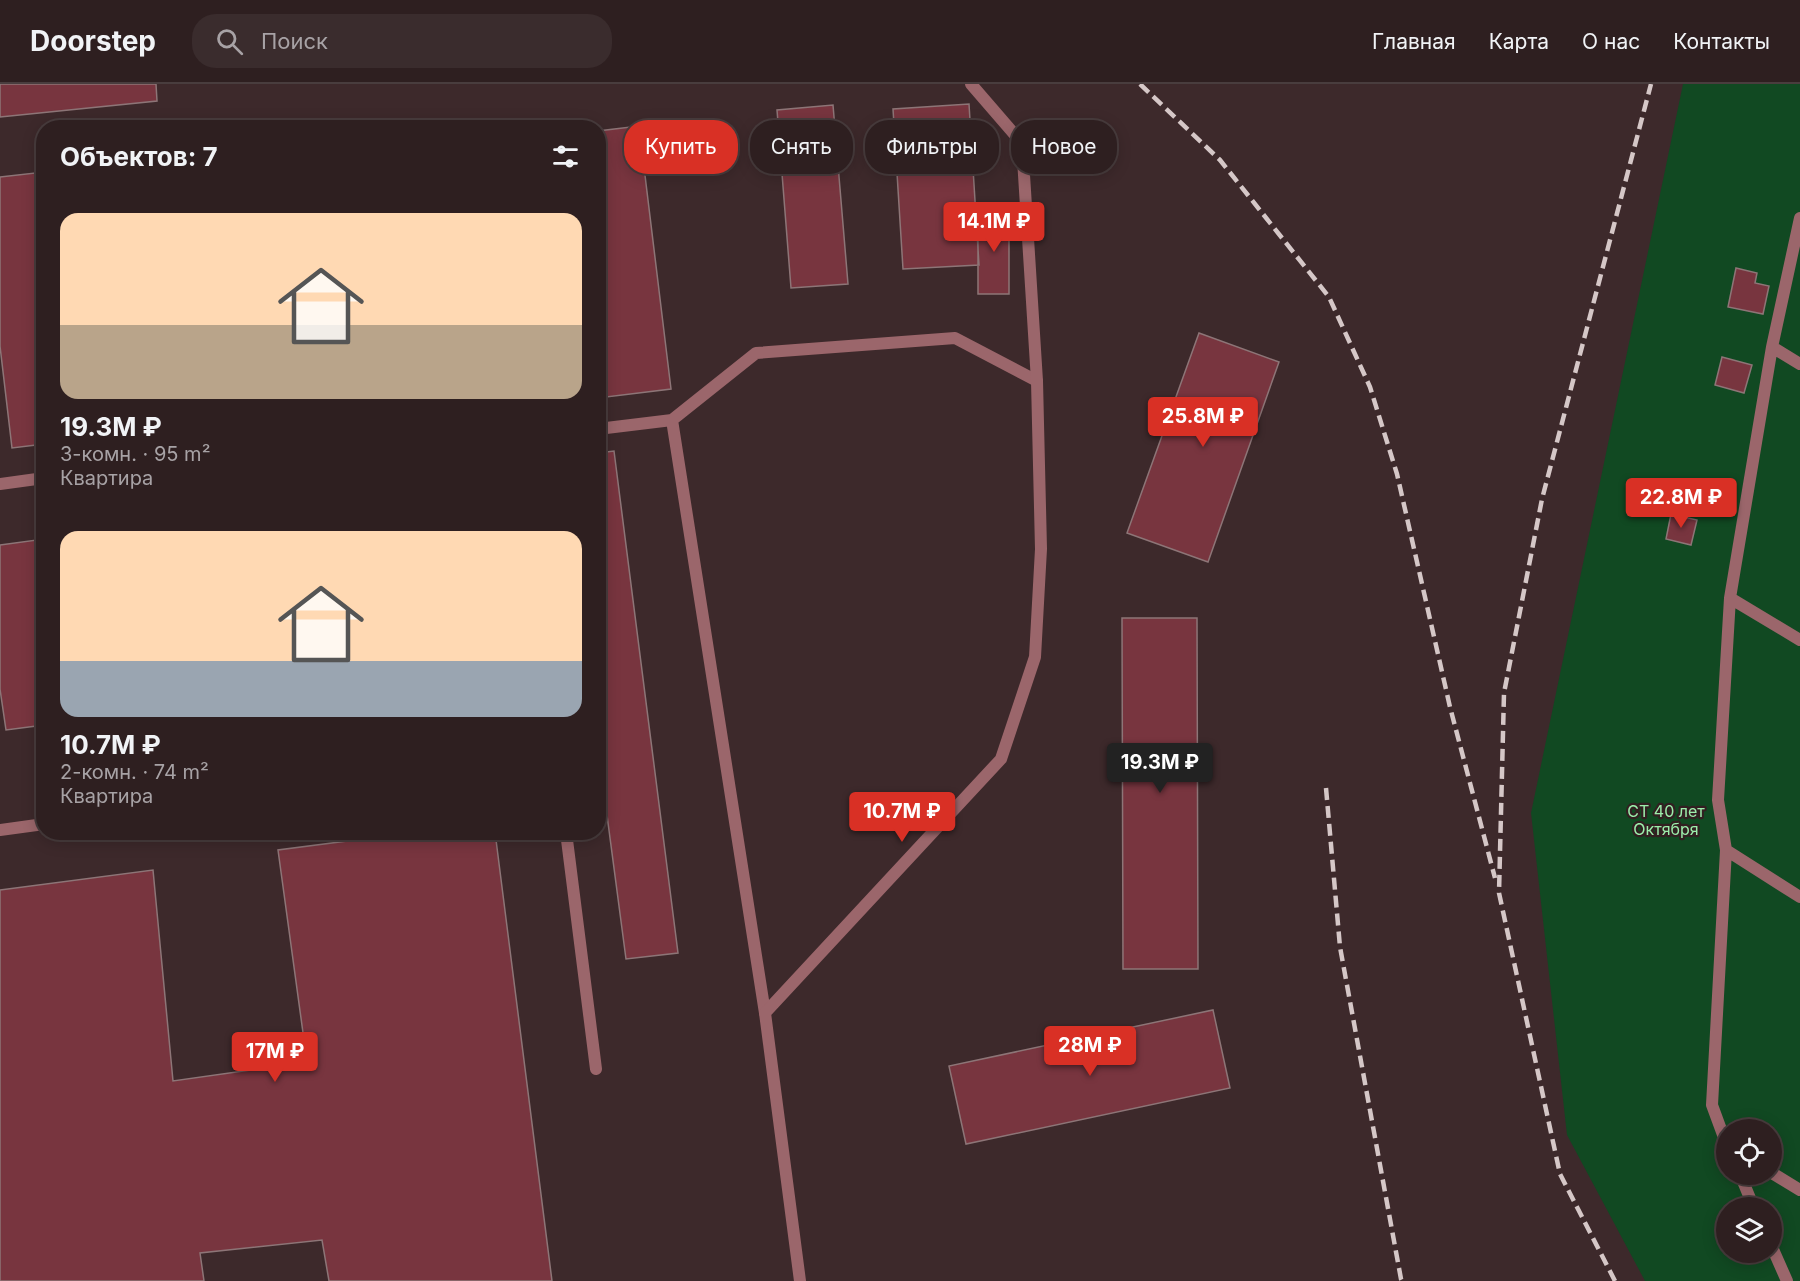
<!DOCTYPE html>
<html lang="ru">
<head>
<meta charset="utf-8">
<style>
  :root { --surface:#2e1f20; --page:#3a2c2d; --text:#f1f3f6; --muted:#a7a2a5; --line:#493d3e; --accent:#d93025 }
  body { margin:0; font-family:Inter,sans-serif; background:var(--page); color:var(--text); height:100vh; display:flex; flex-direction:column; font-size:22px; white-space:nowrap }
  * { box-sizing:border-box; margin:0 }
  p { font-size:20px; color:var(--muted) }
  .icon { flex:none; width:33px; height:33px; fill:none; stroke:currentColor; stroke-width:2; stroke-linecap:round; stroke-linejoin:round }
  .map { position:relative; flex:1; overflow:hidden }
  .drawer { position:absolute; left:36px; top:36px; width:570px; height:720px; display:flex; flex-direction:column; background:var(--surface); border-radius:24px; box-shadow:0 3px 15px #0003,0 0 0 2px var(--line) }
  .drawer>* { flex:none }
  .banner { position:absolute; left:624px; top:36px; width:570px; height:54px; display:flex; gap:12px }
  .fabs { position:absolute; left:1716px; top:1035px; display:grid; gap:12px }
  .fabs a { display:grid; place-items:center; width:66px; height:66px; border-radius:50%; background:var(--surface); box-shadow:0 3px 15px #0003,0 0 0 2px var(--line); font-size:30px }
  .price { position:absolute; translate:-50% -51px; padding:0 14px; border-radius:6px; background:var(--accent); color:#fff; font-size:20px; line-height:39px; filter:drop-shadow(0 2px 3px #0008) }
  .price::after { content:''; position:absolute; left:50%; top:36px; width:18px; height:14px; margin-left:-9px; background:inherit; clip-path:polygon(0 0,100% 0,50% 100%) }
  .price.selected { background:#222; color:#fff }
  ul { padding:0; list-style:none }
  li { display:grid; align-content:center; gap:12px; height:318px; padding:0 24px }
  li span { display:grid; place-items:center; height:186px; border-radius:18px; color:#555 }
  li>.icon { margin-inline-start:auto }
  span .icon { width:108px; height:108px; fill:#fffc; stroke-width:1 }
  li b { font-size:26px }
  h2 { display:flex; justify-content:space-between; align-items:center; height:72px; padding:0 24px; font-size:26px }
  .pill { padding:0 21px; border-radius:24px; background:var(--surface); box-shadow:0 3px 15px #0003,0 0 0 2px var(--line); font-size:21px; line-height:54px }
  .pill.selected { background:var(--accent); color:#fff }
  header { display:flex; align-items:center; gap:36px; box-sizing:border-box; height:84px; padding:0 30px; background:var(--surface); border-bottom:2px solid var(--line) }
  header strong { font-size:28px }
  nav { display:flex; gap:33px; margin-inline-start:auto; font-size:21px }
  .search { width:420px; height:54px; background:var(--page); display:flex; align-items:center; gap:15px; box-sizing:border-box; padding:0 21px; border-radius:24px; color:var(--muted); font-size:22px }
  .map>svg:first-child { display:block }
</style>
</head>
<body>
<header>
<strong>Doorstep</strong>
<div class="search"><svg class="icon" aria-label="search" viewBox="0 0 24 24"><circle cx="10" cy="10" r="6"/><path d="M15 15l6 6"/></svg>Поиск</div>
<nav><a>Главная</a><a>Карта</a><a>О нас</a><a>Контакты</a></nav>
</header>
<div class="map">
<svg width="1800" height="1197" viewBox="0 0 1800 1197">
  <rect width="100%" height="100%" fill="#3d292b"/>
  <!-- green -->
  <path fill="#114922" fill-rule="evenodd" d="M1683 0H1800V1197H1645L1567 1051 1531 729ZM1726 1046H1772V1090H1726ZM1726 1124H1772V1168H1726Z"/>
  <!-- building -->
  <path fill="#78353f" stroke="#8d7577" stroke-width="1.5" d="M0 0H156L157 17 0 33Z
    M969 20 979 181 903 185 893 25Z
    M833 21 848 200 791 204 777 26Z
    M639 42 671 305 598 314V47Z
    M44 88V360L12 364 0 262V93Z
    M1009 128V210H978V129Z
    M1736 184 1757 189 1755 199 1769 202 1763 230 1728 223Z
    M1199 249 1279 278 1208 478 1127 449Z
    M1722 273 1752 281 1744 309 1715 301Z
    M614 367 678 869 626 875 598 663V369Z
    M1671 430 1697 436 1691 461 1666 455Z
    M44 455V641L6 646 0 605V461Z
    M1122 534H1197L1198 885H1123Z
    M417 748H495L552 1197H329L322 1156 200 1169 204 1197H0V806L153 786 173 997 307 978 278 766Z
    M1213 926 1230 1004 966 1060 949 982Z"/>
  <g fill="none" stroke-linecap="round" stroke-linejoin="round">
    <!-- lane -->
    <path stroke="#9b666b" stroke-width="12" d="M1772 263 1800 280
      M598 345 672 336
      M0 400 44 394
      M1730 514 1800 556
      M0 746 44 740
      M566 748 596 985
      M1726 766 1800 813
      M765 929 672 336 756 269 955 254 1037 297
      M1726 1059 1712 1021 1726 766 1718 716 1730 514 1772 263 1800 134
      M1772 1089 1800 1106
      M1740 1090 1754 1124
      M1772 1163 1787 1197"/>
    <!-- street -->
    <path stroke="#9b666b" stroke-width="12" d="M800 1197 765 929 1001 675 1035 573 1041 465 1037 297 1022 59 971 0"/>
    <!-- rail -->
    <path stroke="#d5c7c7" stroke-width="4.5" stroke-dasharray="12 6" stroke-linecap="butt" d="M1140 0 1220 76 1329 213 1370 303 1397 390 1450 623 1495 794
      M1326 704 1340 863 1401 1195 1402 1197
      M1615 1197 1560 1090 1499 809 1504 609 1542 415 1651 0"/>
  </g>
  <g text-anchor="middle" dominant-baseline="central" stroke-width="4.5" stroke-linejoin="round" paint-order="stroke">
    <!-- park labels -->
    <g font-size="16" fill="#9ceeab" stroke="#321f21">
      <text x="1666" y="727">СТ 40 лет<tspan x="1666" dy="18">Октября</tspan></text>
    </g>
  </g>
</svg>
<div class="fabs">
<a><svg class="icon" aria-label="locate" viewBox="0 0 24 24"><circle cx="12" cy="12" r="6"/><path d="M12 2v4M12 18v4M2 12h4M18 12h4"/></svg></a>
<a><svg class="icon" aria-label="layers" viewBox="0 0 24 24"><path d="M12 4l9 5-9 5-9-5zM3 14l9 5 9-5"/></svg></a>
</div>
<b class="price" style="left:994px;top:169px">14.1M ₽</b>
<b class="price" style="left:1203px;top:364px">25.8M ₽</b>
<b class="price" style="left:1681px;top:445px">22.8M ₽</b>
<b class="price selected" style="left:1160px;top:710px">19.3M ₽</b>
<b class="price" style="left:902px;top:759px">10.7M ₽</b>
<b class="price" style="left:1090px;top:993px">28M ₽</b>
<b class="price" style="left:275px;top:999px">17M ₽</b>
<div class="banner">
<a class="pill selected">Купить</a>
<a class="pill">Снять</a>
<a class="pill">Фильтры</a>
<a class="pill">Новое</a>
</div>
<section class="drawer">
<h2>Объектов: 7<svg class="icon" aria-label="filters" viewBox="0 0 24 24"><path d="M4 7h16M4 17h16"/><circle cx="9" cy="7" r="2"/><circle cx="15" cy="17" r="2"/></svg></h2>
<ul>
<li><span style="background:linear-gradient(#ffd9b3 60%,#b9a48a 0)"><svg class="icon" aria-label="home" viewBox="0 0 24 24"><path d="M3 11l9-7 9 7M6 9v11h12V9"/></svg></span><div><b>19.3M ₽</b><p>3-комн. · 95 m²</p><p>Квартира</p></div></li>
<li><span style="background:linear-gradient(#ffd9b3 70%,#9aa5b1 0)"><svg class="icon" aria-label="home" viewBox="0 0 24 24"><path d="M3 11l9-7 9 7M6 9v11h12V9"/></svg></span><div><b>10.7M ₽</b><p>2-комн. · 74 m²</p><p>Квартира</p></div></li>
</ul>
</section>
</div>
</body>
</html>
